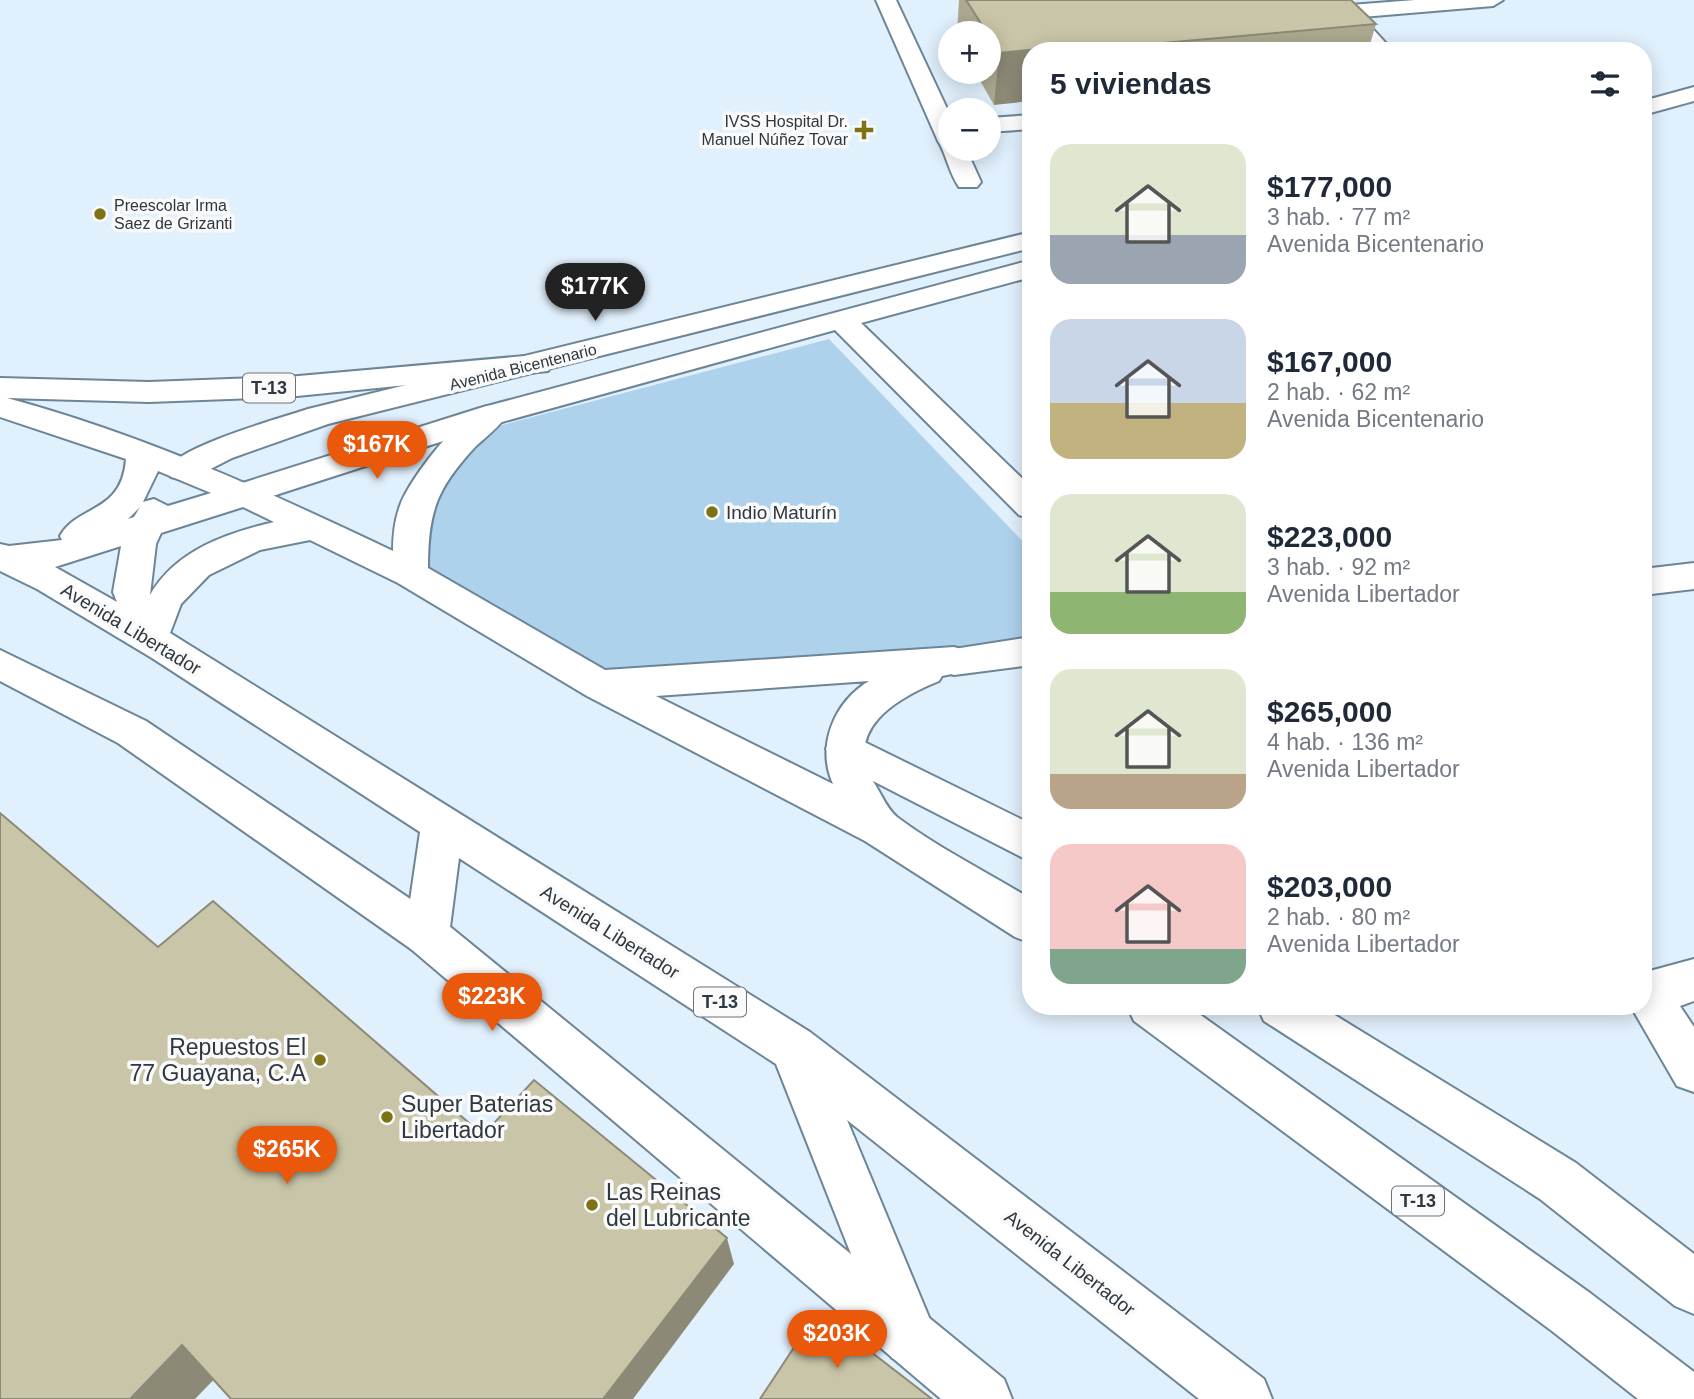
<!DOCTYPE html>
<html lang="es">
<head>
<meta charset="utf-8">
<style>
  :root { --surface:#fff; --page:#f6f6f7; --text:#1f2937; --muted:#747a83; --accent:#ea580c }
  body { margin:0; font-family:Helvetica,sans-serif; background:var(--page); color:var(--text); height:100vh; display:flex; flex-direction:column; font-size:26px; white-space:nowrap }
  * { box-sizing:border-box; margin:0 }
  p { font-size:23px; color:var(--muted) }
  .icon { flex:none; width:38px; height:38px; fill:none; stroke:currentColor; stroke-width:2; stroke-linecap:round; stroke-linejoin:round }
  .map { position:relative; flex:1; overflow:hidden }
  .panel { position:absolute; left:1022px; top:42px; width:630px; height:973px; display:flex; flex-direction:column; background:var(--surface); border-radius:28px; box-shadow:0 4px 18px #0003 }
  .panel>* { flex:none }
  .tools { position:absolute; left:938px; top:21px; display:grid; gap:14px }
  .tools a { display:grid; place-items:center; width:63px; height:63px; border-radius:50%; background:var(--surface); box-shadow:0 4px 18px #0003; font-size:35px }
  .price { position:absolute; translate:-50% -60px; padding:0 16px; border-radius:24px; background:var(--accent); color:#fff; font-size:23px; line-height:46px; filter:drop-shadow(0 2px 4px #0008) }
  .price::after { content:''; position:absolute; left:50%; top:42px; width:21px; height:16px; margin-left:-10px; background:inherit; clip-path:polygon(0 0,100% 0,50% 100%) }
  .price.on { background:#222; color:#fff }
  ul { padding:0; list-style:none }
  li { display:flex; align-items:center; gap:21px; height:175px; padding:0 28px }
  li span { display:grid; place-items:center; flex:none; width:196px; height:140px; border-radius:21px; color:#555 }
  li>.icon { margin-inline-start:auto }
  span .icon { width:84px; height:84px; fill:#fffc; stroke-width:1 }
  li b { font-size:30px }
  h2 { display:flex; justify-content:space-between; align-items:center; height:84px; padding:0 28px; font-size:30px }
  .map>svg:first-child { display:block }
</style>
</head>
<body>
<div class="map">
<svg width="1694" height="1399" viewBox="0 0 1694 1399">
  <rect width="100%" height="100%" fill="#e0f0fc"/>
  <!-- green -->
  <path fill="#afd2ec" d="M829 339 1031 550V648L600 685 410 574 414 513 468 434Z"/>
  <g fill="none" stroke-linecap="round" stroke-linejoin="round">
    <defs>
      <path id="minor" d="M876 0H896L950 115V149H966L981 182 977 187H959C949 173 946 153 938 141Z
        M1323 0H1345L1350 5 1415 0H1503L1493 6 1362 17 1393 51H1369Z
        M1694 87V101L1643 115V101Z
        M1031 115V129L989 132V118Z
        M1031 232V248L328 424 232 458 195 477 183 480 171 477 167 469C182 445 278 419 308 409Z
        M1031 260V277L861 323 1031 487V519L1019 515 835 330 502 422 245 505 233 502 228 494 233 486 480 408Z
        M1694 563V589L1643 595V569Z
        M1031 637V665L954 675 941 671 935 661 941 651Z
        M0 650 146 721 443 921 1004 1379 1012 1399H941L411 949 118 743 0 681Z
        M846 733 1031 824V862L832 760 826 749 832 738Z
        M1694 959V1001L1680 1006 1694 1027V1092L1677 1086 1633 1010 1634 1006H1643L1646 972Z
        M1257 1006H1320L1576 1163 1694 1254V1314L1675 1306 1540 1199 1264 1021Z"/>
      <path id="highway" d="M537 355 548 357 552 364 548 371 287 397 149 402 7 398C141 434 267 491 393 551 393 534 395 518 401 503 412 477 456 419 481 408 489 404 495 406 502 408L507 415C499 427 487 436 476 446 437 488 428 511 428 568L605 670 954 647 967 651 973 661 967 671 942 676 939 681C895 699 840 731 876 786 882 796 888 810 897 817 938 848 987 872 1031 899V943L1015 937 865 841 587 696 398 583 310 540 260 550 209 575 181 604 170 633 810 1032 1264 1379 1272 1399H1199L847 1120 938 1339 930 1358 911 1366 892 1358 776 1064 459 858 449 935 443 949 427 955 411 949 405 935 420 832 152 658 37 589 0 571V544L9 546 62 540 60 536C78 504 122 514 126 459L0 417V378L149 382 287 377ZM158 471 211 493 168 506 154 499 143 502ZM140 507 134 517 128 519ZM243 507 274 522C227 533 176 550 150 595L156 544 161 533ZM121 546 113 592 117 602 55 567ZM869 681C834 702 816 746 833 784L656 696Z
        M1127 1006H1188L1590 1293 1694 1372V1399H1638L1552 1331 1134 1021Z"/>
    </defs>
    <!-- minor casing -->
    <use href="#minor" stroke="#6c8597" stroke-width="4"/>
    <!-- highway casing -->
    <use href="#highway" stroke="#6c8597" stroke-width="4"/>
    <!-- minor -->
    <use href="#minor" fill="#fff" fill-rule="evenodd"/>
    <!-- highway -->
    <use href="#highway" fill="#fff" fill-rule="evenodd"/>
  </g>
  <!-- wall -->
  <path fill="#aca990" d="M959 0H1351L1376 24 1368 51H1031L994 105 975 72H989V33H957Z"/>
  <!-- shaded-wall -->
  <path fill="#8c8a76" d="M1069 46V51H1031V101L994 105 999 53Z
    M727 1238 734 1264 633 1399H603Z
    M182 1345 228 1365 195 1399H130Z"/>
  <!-- building -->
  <path fill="#c8c5a8" stroke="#8c8a76" stroke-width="2" d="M966 0H1351L1376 24 1073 51 1069 46 999 53 989 36V33H987Z
    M0 813 158 947 213 901 483 1135 534 1080 727 1238 603 1399H231L182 1345 130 1399H0Z
    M818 1311 932 1399H760Z"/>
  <!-- markers -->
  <g fill="#7d7316" stroke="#fafafa" stroke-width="2.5">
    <path d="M860.5 119.5h7v7h7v7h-7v7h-7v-7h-7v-7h7z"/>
    <circle cx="100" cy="214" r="7"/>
    <circle cx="712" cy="512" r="7"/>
    <circle cx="320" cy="1060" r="7"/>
    <circle cx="387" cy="1117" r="7"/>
    <circle cx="592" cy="1205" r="7"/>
  </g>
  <g text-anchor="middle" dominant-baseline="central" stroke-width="7" stroke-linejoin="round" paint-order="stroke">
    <!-- far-poi labels -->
    <g font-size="16" fill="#2e3840" stroke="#fafafa" text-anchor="end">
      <text x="848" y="121">IVSS Hospital Dr.<tspan x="848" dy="18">Manuel Núñez Tovar</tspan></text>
      <text x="114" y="205" text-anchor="start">Preescolar Irma<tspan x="114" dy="18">Saez de Grizanti</tspan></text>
    </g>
    <!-- far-street labels -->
    <g font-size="16" fill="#2e3840" stroke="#fafafa">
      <text transform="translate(523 367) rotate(-14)">Avenida Bicentenario</text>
    </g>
    <!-- shield labels -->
    <g fill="#fafafa" stroke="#6b7278" stroke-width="2">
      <rect x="243" y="373.5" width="52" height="29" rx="5"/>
      <rect x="694" y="987.5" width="52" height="29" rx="5"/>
      <rect x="1392" y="1186.5" width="52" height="29" rx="5"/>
    </g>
    <g font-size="18" font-weight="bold" fill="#2e3840">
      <text x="269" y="388">T-13</text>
      <text x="720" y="1002">T-13</text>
      <text x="1418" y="1201">T-13</text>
    </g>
    <!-- poi labels -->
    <g font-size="19" fill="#2e3840" stroke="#fafafa" text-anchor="start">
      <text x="726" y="512">Indio Maturín</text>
    </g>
    <!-- street labels -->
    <g font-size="19" fill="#2e3840" stroke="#fafafa">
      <text transform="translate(131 629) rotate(31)">Avenida Libertador</text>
      <text transform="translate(610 932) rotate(32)">Avenida Libertador</text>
      <text transform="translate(1070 1263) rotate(38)">Avenida Libertador</text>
    </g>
    <!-- near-poi labels -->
    <g font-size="23" fill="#2e3840" stroke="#fafafa" text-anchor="start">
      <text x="306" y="1047" text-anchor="end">Repuestos El<tspan x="306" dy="26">77 Guayana, C.A</tspan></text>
      <text x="401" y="1104">Super Baterias<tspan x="401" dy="26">Libertador</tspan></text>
      <text x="606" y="1192">Las Reinas<tspan x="606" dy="26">del Lubricante</tspan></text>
    </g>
  </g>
</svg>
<div class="tools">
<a>+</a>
<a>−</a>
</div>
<b class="price on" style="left:595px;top:323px">$177K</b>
<b class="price" style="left:377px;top:481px">$167K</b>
<b class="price" style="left:492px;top:1033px">$223K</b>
<b class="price" style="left:287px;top:1186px">$265K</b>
<b class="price" style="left:837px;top:1370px">$203K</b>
<section class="panel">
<h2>5 viviendas<svg class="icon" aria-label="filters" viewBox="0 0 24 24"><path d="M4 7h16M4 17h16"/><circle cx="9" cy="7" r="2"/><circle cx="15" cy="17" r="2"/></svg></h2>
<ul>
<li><span style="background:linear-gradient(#dfe7d0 65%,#9aa5b1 0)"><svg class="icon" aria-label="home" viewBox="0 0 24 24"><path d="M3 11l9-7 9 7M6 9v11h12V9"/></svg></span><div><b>$177,000</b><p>3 hab. · 77 m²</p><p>Avenida Bicentenario</p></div></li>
<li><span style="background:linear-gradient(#c9d6e8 60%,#c2b280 0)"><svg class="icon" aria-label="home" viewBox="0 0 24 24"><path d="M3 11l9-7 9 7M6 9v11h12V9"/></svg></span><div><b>$167,000</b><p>2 hab. · 62 m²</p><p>Avenida Bicentenario</p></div></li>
<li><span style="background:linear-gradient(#dfe7d0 70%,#8fb573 0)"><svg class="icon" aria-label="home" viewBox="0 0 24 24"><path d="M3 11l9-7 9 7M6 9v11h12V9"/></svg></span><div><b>$223,000</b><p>3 hab. · 92 m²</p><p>Avenida Libertador</p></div></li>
<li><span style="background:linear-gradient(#dfe7d0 75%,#b9a48a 0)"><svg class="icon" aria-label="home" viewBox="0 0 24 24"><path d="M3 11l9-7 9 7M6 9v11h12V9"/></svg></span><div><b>$265,000</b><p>4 hab. · 136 m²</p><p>Avenida Libertador</p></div></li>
<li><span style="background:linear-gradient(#f6c9c9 75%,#7fa58c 0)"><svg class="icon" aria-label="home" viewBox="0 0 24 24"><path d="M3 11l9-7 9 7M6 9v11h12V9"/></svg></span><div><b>$203,000</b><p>2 hab. · 80 m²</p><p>Avenida Libertador</p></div></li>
</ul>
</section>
</div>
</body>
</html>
